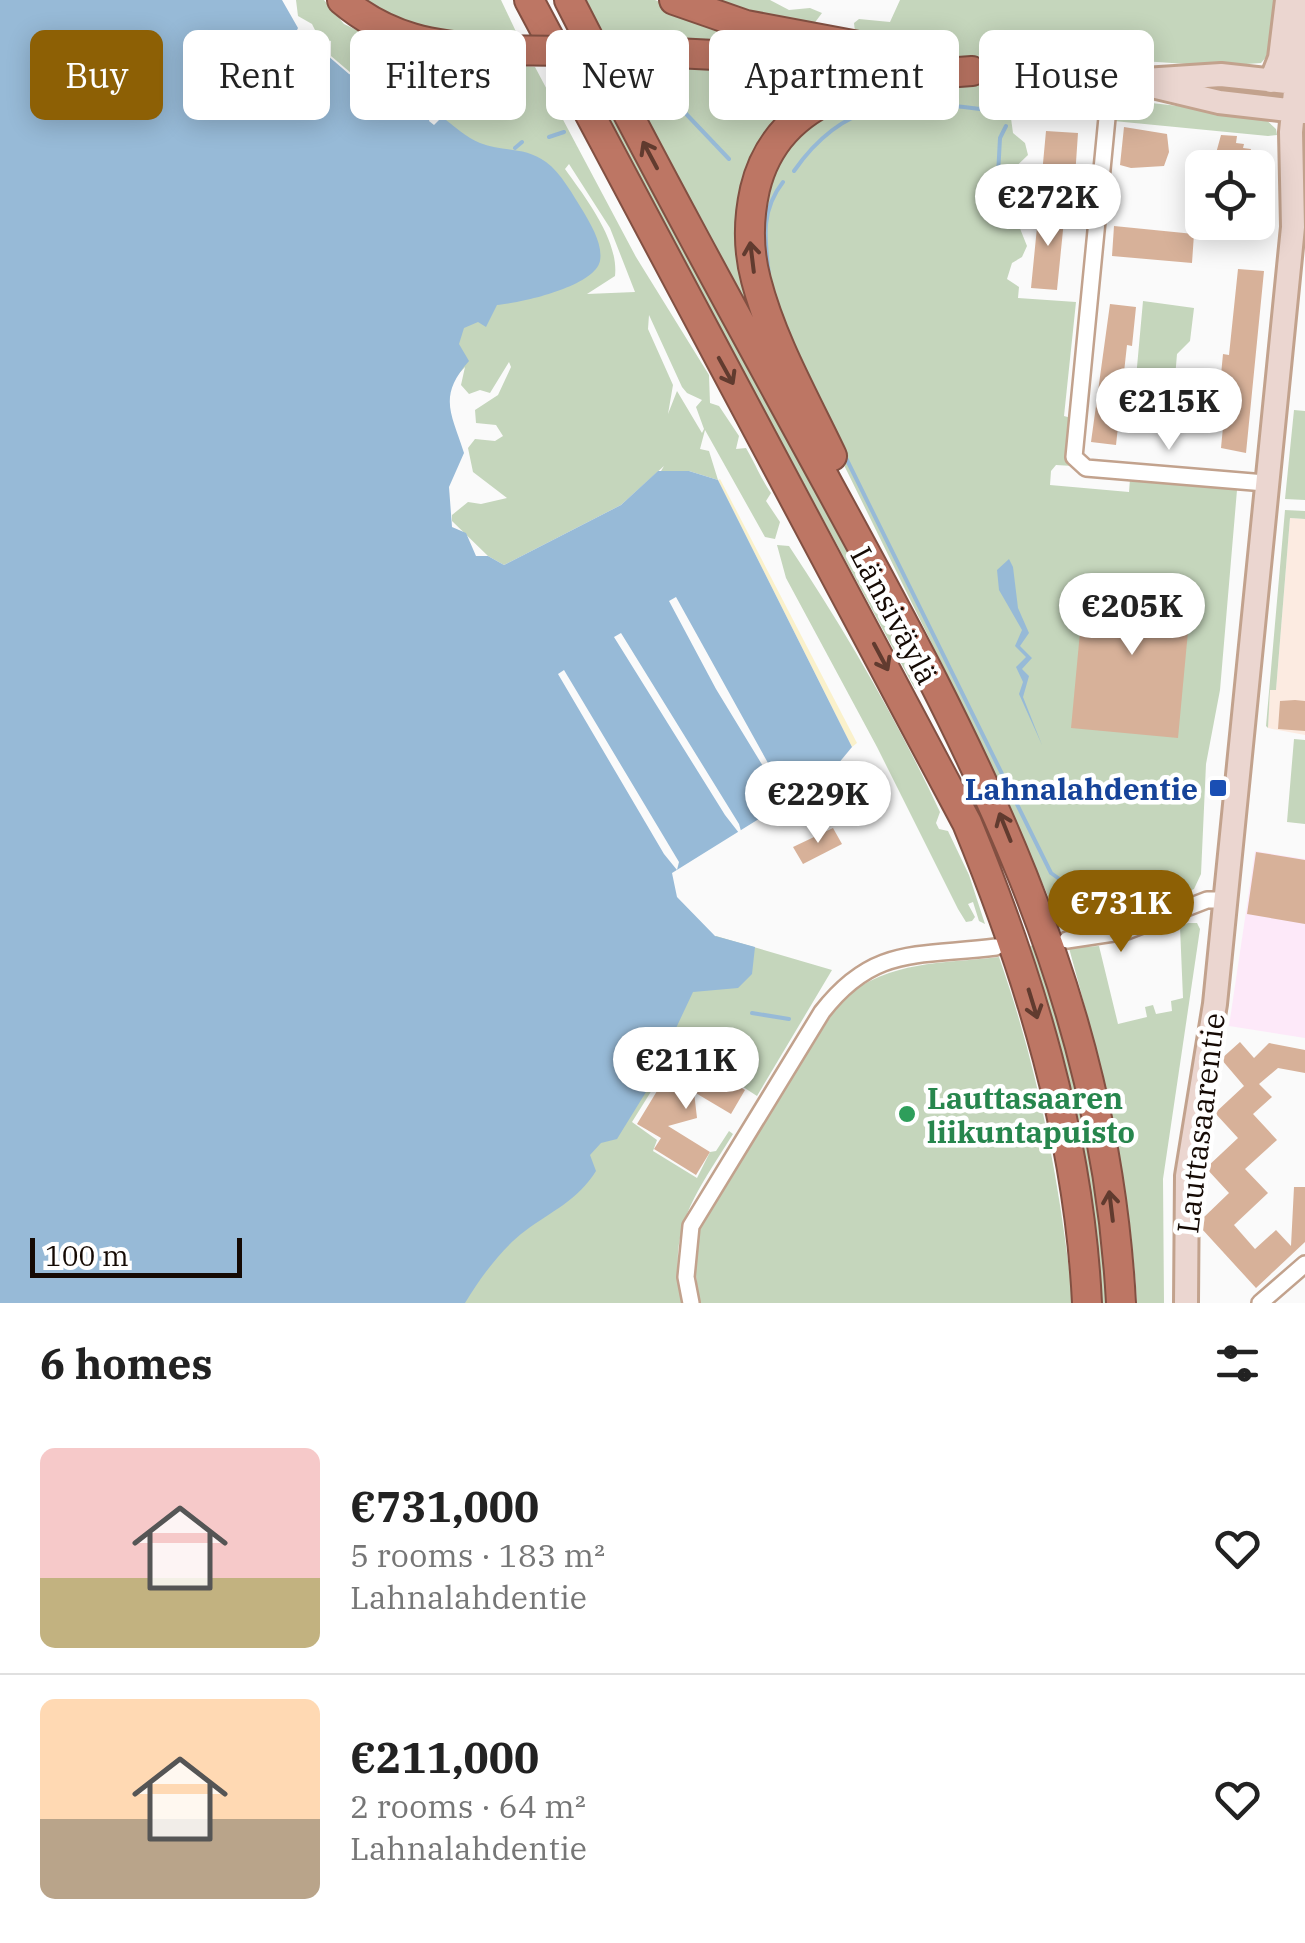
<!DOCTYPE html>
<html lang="en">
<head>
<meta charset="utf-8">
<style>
  :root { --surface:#fff; --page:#f2f2f2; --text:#222; --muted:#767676; --line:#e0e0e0; --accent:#8d6005 }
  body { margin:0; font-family:"IBM Plex Serif",serif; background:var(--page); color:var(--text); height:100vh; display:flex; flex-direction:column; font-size:38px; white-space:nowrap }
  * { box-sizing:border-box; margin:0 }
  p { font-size:32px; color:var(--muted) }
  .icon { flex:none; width:55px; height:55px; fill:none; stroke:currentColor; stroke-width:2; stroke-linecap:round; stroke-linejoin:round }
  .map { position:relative; height:1303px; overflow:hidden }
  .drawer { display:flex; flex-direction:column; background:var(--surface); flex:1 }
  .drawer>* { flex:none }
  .top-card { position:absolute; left:30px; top:30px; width:1245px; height:90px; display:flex; gap:20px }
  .buttons { position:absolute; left:1185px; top:150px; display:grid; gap:20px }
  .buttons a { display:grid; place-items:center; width:90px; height:90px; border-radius:15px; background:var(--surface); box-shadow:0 5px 25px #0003; font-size:50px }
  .scale { position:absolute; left:30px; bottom:25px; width:212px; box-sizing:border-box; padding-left:10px; border:5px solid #150a04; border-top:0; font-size:28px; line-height:35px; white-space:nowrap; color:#150a04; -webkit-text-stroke:8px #fff; paint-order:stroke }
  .price { position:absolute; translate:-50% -85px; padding:0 22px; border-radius:35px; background:#fff; color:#222; font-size:32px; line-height:65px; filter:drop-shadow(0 2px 5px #0008) }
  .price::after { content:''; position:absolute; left:50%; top:60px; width:30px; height:22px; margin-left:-15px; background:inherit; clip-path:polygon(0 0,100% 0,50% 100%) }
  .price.active { background:var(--accent); color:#fff }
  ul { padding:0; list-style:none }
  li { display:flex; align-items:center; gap:30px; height:250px; padding:0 40px }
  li+li { border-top:2px solid var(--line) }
  li span { display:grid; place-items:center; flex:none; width:280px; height:200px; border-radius:15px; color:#555 }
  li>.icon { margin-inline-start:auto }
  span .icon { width:120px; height:120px; fill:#fffc; stroke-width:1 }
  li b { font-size:42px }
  h2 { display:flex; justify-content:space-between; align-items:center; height:120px; padding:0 40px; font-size:42px }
  .pill { padding:0 35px; border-radius:15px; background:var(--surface); box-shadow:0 5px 25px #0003; font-size:35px; line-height:90px }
  .pill.active { background:var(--accent); color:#fff }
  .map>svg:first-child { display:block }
</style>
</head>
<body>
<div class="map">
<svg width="1305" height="1303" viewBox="0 0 1305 1303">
  <rect width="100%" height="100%" fill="#fafafa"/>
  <!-- commercial -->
  <path fill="#fde9f9" d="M1255 851 1305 859V1038L1229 1026Z"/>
  <!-- built -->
  <path fill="#fcebe1" d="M1290 518 1305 519V735L1268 728 1270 690H1276Z"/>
  <!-- green -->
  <path fill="#c5d6bc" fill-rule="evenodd" d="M296 0H324L344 24 397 49 439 59 535 67 636 257 709 375 710 403 719 406 739 436 736 449 746 448C756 465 760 477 771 493L766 501 780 522 775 539 765 537 705 430 700 449 709 451 718 480 689 471H661L664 466 621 505 504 565 488 556 452 521V515L468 502 481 504 507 498 473 472 468 448 475 439 495 441 503 436 496 425 476 423 475 410 498 395 511 367 509 362 490 393 480 390 469 394 461 385 465 367 454 379 442 117 351 73 331 56V41L319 38 312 24 298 16ZM569 164 610 228 635 292 587 294 615 276C619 240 585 197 565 169ZM649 315 682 387 687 393 702 400 696 407 704 429 702 433 677 391 668 414 673 385 648 329Z
    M359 0H501L519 38 487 40 475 34 437 42Z
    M585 0H655L691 14 837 46 605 40Z
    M699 0H770L789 10 810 8 822 13 810 29Z
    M900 0H1277L1269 54 1261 63 1217 66 1127 60 1116 67C1097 62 1073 70 1055 59L1050 67 1023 59 1011 65 991 55 958 57 952 50 908 46 855 32 854 23 859 19 890 22Z
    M616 63 866 71 748 179 780 370Z
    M577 64H583L920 686 915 689Z
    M964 76 995 86 1261 115 1276 129 1277 135 1268 136 1010 111 1013 133 1025 143 1028 155 1004 178 1012 185 1020 178 1034 179 1036 184 1020 192 1035 216V224L1026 228 1015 216 1027 246 1022 257 1012 263 1007 279 1019 287 1018 298 1076 302 1064 416 1071 418 1073 444 1065 451 1073 466 1056 465 1051 471 1050 485 1129 492 1130 479 1237 490 1220 690 1206 764 1201 874 1194 889 1124 920 1063 929 965 711 812 400 774 314 757 244 766 170 829 104Z
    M1143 301 1194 308 1190 341 1177 354 1173 402 1136 378Z
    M1294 410 1305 411V500L1285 499Z
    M1285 510 1305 511V519L1290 518 1276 690H1270L1268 728 1266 726Z
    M777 545 789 546C846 632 896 718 940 812L936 823 939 829 948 831 969 875 985 924 979 921 973 902 968 904 975 917 972 921 966 922 958 909 877 747 786 578Z
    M1294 739 1305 740V824L1287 822Z
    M1188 923H1197L1200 929 1163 1179 1164 1303H1137C1130 1179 1102 1068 1069 948L1099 946 1118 1024 1147 1017 1145 1007 1153 1005 1156 1014 1172 1011 1171 1001 1183 998 1180 927Z
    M716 936 832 970 757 1096 686 1050 672 1058 632 1122 657 1140 653 1151 697 1178 710 1152 716 1151 729 1131 733 1134C696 1194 665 1229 683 1303H434L566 1187Z
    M1035 945C1072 1062 1099 1180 1107 1303H1102C1096 1181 1066 1062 1030 946Z
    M999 957C1039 1071 1060 1184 1073 1303H699L694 1258 697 1230 842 998C894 960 938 964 999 957Z"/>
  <!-- sand -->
  <path fill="#faf1cb" d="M720 479 857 743 852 747 718 480Z"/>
  <!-- water -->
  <path fill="#97bad7" d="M0 0H282L298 28 286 53 306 37 349 74 433 111 429 121 434 125 442 117C453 125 467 138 480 143 502 152 525 146 546 162 561 173 573 195 583 211 591 225 603 244 600 261 594 287 520 303 497 305L486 327 478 322 464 328 459 344 469 361C437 397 452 414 464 453L449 487 452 527 466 533 476 556H488L504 565 621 505 658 471H689L718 480 852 747 828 776 672 873 677 897 715 936 755 947 752 974 738 988 693 992 646 1092 617 1139 601 1143 590 1155 596 1171C578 1200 552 1211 525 1231 502 1248 480 1278 465 1303H0Z
    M1009 559 1013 567 1018 608 1029 633 1020 646 1032 658 1022 669 1029 676 1023 697 1042 745 1019 694 1023 682 1016 667 1026 657 1015 646 1022 630 999 590 997 570Z"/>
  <!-- pier -->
  <path fill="#fafafa" d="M676 597 778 781 788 802 786 804 716 689 669 601Z
    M621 633 739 824 741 831 739 833 725 815 614 637Z
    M564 670 679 862 677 870 664 854 558 674Z"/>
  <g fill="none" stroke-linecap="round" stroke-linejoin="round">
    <!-- stream -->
    <path stroke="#97bad7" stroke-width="4" d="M644 70 645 98
      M648 97 653 101 671 98 729 159
      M549 137 564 132
      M515 148 522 142
      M794 171C844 99 900 98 980 109L988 101
      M998 175 1000 138 1006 126
      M769 275C765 240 760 211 783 182
      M844 454 1051 873 1069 886 1082 914
      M752 1013 789 1019"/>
  </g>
  <!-- building -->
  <path fill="#d7b199" d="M1124 127 1167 134 1169 152 1164 166 1131 168 1120 165Z
    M1046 131 1078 133 1075 177 1042 174Z
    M1221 135 1237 136 1236 143 1244 144 1243 148 1251 149 1250 154 1258 155 1257 168H1212Z
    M1039 207 1065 210 1057 290 1031 288Z
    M1114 226 1194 234 1192 263 1112 256Z
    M1238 269 1264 271 1246 453 1221 448 1225 406H1218L1223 354 1229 355Z
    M1110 304 1136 307 1132 346 1127 345 1116 445 1091 442Z
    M1085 579 1192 589 1178 738 1071 728Z
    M1295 700 1305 701V731L1278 729 1280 701Z
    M833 828 842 844 803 864 793 847Z
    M1256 852 1305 860V924L1247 914Z
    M1240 1042 1254 1058 1269 1043 1305 1050V1073L1278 1068 1259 1084 1272 1097 1253 1114 1277 1140 1245 1169 1268 1193 1234 1225 1255 1249 1276 1230 1291 1246 1294 1187H1305V1242L1256 1288 1202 1229V1219L1229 1193 1206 1168 1238 1138 1215 1113 1244 1086 1221 1059Z
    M674 1063 698 1078 706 1066 745 1090 731 1114 694 1092 697 1118 668 1126 710 1152 696 1175 654 1149 661 1138 637 1124Z"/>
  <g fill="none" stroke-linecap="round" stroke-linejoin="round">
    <defs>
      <path id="minor" d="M1107 118 1074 457 1086 468 1265 483
        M1067 940 1127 931 1207 900H1225
        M691 1303 686 1277 691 1226 822 1012C874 945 918 957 996 947
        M1260 1303 1305 1264"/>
      <path id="secondary" d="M972 71 1129 81 1221 75 1305 84
        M1271 81 1280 58 1287 0
        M1152 86 1219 102 1305 112
        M1186 1303 1187 1176 1215 1004 1279 367 1293 227 1291 132 1304 0"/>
      <path id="motorway" d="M342 0C388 39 434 46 493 50
        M529 0 967 823C1030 976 1079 1137 1087 1303
        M569 0C650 159 736 316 822 473 970 744 1104 986 1121 1303
        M674 0 746 25 858 46
        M656 52 914 65
        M832 456C805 399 772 342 756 280 748 250 748 220 755 189 779 88 885 77 972 71"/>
    </defs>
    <!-- minor casing -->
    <use href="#minor" stroke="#c2a28d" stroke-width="20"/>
    <!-- secondary casing -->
    <use href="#secondary" stroke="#c2a28d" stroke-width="28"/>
    <!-- motorway casing -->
    <use href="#motorway" stroke="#825042" stroke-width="32"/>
    <!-- minor -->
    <use href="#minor" stroke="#fff" stroke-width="15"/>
    <!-- secondary -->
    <use href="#secondary" stroke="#ebd6d0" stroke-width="22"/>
    <!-- motorway -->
    <use href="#motorway" stroke="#bd7664" stroke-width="28"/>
    <defs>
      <path id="motorway-bridge" d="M493 50 656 52"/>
    </defs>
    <!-- motorway-bridge casing -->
    <use href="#motorway-bridge" stroke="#825042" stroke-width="32" stroke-linecap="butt"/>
    <!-- motorway-bridge -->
    <use href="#motorway-bridge" stroke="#bd7664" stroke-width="28"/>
  </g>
  <!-- one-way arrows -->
  <defs><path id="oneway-shaft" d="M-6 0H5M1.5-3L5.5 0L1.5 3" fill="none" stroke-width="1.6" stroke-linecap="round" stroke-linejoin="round" transform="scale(2.5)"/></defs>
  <g stroke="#613b2f">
    <use href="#oneway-shaft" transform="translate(650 155) rotate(-118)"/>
    <use href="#oneway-shaft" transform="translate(752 257) rotate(-97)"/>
    <use href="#oneway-shaft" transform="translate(726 371) rotate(61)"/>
    <use href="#oneway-shaft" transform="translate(881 657) rotate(62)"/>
    <use href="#oneway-shaft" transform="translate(1005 827) rotate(-112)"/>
    <use href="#oneway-shaft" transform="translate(1033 1004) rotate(73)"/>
    <use href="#oneway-shaft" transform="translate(1111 1206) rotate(-97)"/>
  </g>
  <!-- markers -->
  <rect fill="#1a4fb4" stroke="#fff" stroke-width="4" x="1208" y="778" width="20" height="20" rx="5"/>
  <circle fill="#2e9e5b" stroke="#fff" stroke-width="4" cx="907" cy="1114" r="10"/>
  <g text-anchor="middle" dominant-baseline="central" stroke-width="9" stroke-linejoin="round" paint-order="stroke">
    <!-- street labels -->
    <g font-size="30" fill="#150a04" stroke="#fff">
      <text transform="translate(895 615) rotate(62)">Länsiväylä</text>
      <text transform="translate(1200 1123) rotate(-83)">Lauttasaarentie</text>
    </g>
    <!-- transit labels -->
    <g font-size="30" font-weight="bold" fill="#164399" stroke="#fff" text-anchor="end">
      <text x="1198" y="788">Lahnalahdentie</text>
    </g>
    <!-- leisure labels -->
    <g font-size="30" font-weight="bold" fill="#27864d" stroke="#fff" text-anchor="start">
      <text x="927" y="1097">Lauttasaaren<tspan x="927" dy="34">liikuntapuisto</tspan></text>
    </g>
  </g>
</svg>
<div class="buttons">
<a><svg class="icon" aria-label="locate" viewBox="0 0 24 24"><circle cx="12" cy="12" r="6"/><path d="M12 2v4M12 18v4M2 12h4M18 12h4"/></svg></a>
</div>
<div class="scale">100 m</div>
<b class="price" style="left:1048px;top:249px">€272K</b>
<b class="price" style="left:1169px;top:453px">€215K</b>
<b class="price" style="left:1132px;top:658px">€205K</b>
<b class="price" style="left:818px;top:846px">€229K</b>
<b class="price active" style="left:1121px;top:955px">€731K</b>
<b class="price" style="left:686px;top:1112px">€211K</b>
<div class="top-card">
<a class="pill active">Buy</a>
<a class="pill">Rent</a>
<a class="pill">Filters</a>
<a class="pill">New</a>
<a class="pill">Apartment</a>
<a class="pill">House</a>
</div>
</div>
<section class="drawer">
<h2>6 homes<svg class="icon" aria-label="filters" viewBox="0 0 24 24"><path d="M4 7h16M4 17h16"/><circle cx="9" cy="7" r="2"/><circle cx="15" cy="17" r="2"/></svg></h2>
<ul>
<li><span style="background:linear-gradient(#f6c9c9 65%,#c2b280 0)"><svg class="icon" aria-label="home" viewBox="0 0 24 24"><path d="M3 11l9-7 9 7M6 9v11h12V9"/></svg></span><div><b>€731,000</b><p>5 rooms · 183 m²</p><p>Lahnalahdentie</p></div><svg class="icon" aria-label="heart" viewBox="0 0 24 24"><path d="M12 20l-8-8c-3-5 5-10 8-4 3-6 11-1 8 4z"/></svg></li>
<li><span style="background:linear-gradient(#ffd9b3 60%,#b9a48a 0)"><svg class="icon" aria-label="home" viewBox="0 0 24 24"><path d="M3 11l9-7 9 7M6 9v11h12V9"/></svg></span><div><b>€211,000</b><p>2 rooms · 64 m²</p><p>Lahnalahdentie</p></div><svg class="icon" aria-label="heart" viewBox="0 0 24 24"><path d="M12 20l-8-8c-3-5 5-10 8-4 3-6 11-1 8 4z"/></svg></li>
</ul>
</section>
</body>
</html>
